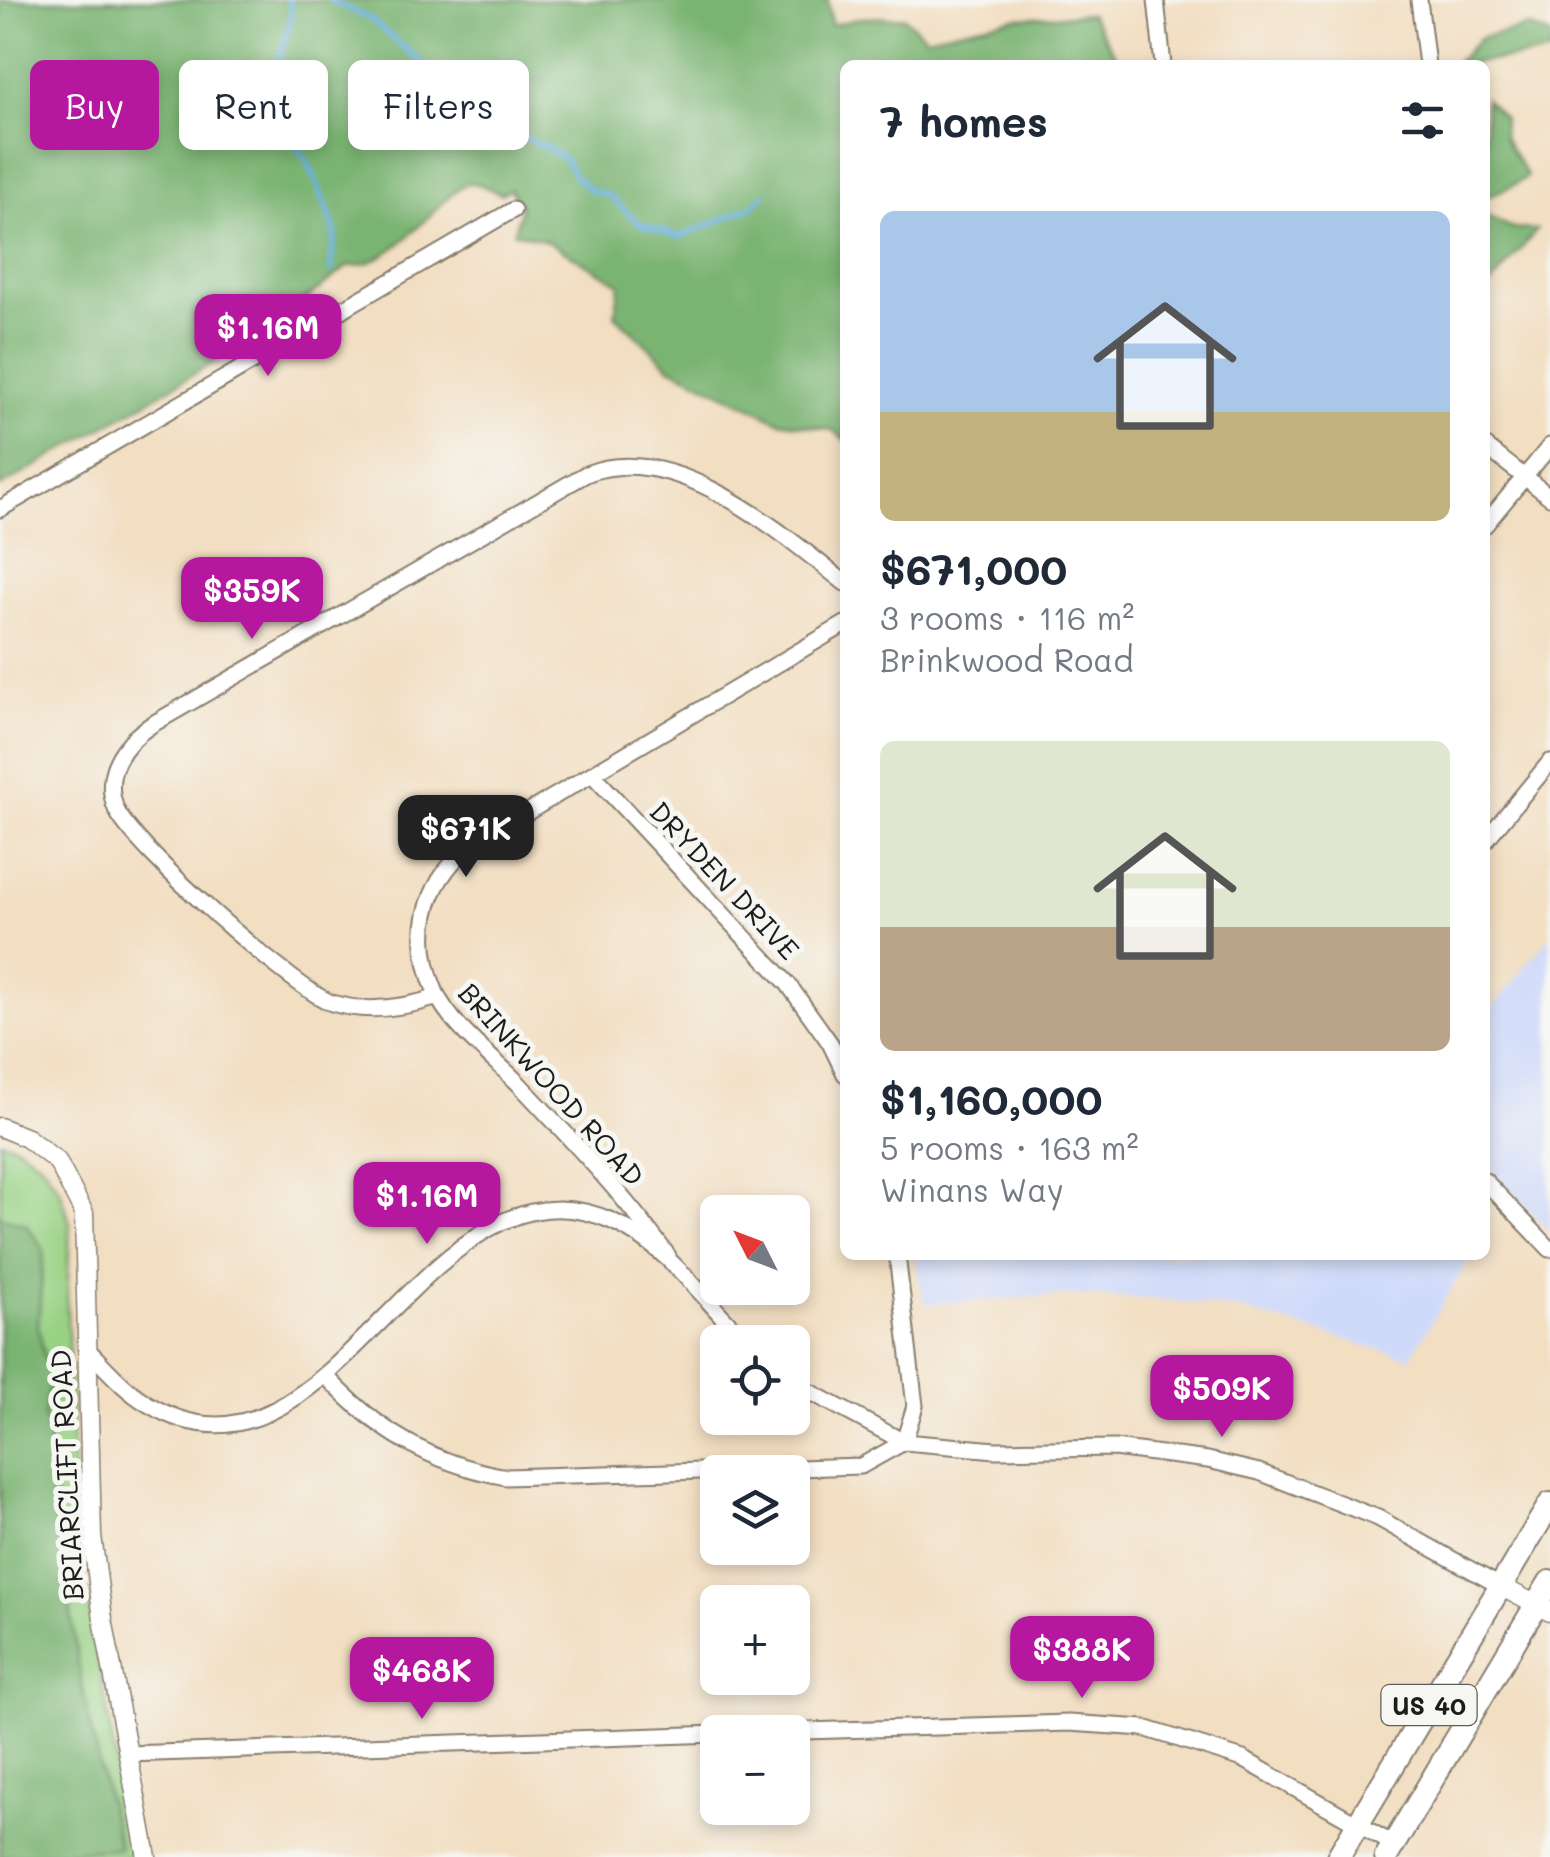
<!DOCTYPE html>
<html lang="en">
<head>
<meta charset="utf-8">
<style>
  :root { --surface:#fff; --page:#f6f6f7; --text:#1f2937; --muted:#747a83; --accent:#b5179e }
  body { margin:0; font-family:Mali,sans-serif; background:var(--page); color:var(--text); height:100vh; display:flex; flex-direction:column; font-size:38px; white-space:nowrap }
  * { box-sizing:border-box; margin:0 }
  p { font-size:32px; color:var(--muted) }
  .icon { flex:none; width:55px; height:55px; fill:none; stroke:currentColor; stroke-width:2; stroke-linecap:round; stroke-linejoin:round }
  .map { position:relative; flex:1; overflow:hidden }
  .sheet { position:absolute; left:840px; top:60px; width:650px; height:1200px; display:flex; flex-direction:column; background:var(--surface); border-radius:15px; box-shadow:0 5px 15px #0003 }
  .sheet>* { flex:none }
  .top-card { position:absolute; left:30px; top:60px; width:660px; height:90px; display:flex; gap:20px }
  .needle { width:65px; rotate:312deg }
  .tools { position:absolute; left:700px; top:1195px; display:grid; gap:20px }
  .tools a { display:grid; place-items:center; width:110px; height:110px; border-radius:15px; background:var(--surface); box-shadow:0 5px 15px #0003; font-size:50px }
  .price { position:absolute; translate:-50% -85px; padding:0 22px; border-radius:20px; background:var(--accent); color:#fff; font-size:32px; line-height:65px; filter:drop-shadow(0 2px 5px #0008) }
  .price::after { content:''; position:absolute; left:50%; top:60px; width:30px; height:22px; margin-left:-15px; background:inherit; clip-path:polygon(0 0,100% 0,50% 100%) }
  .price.selected { background:#222; color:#fff }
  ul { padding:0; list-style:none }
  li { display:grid; align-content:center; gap:20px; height:530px; padding:0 40px }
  li span { display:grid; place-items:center; height:310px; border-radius:15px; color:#555 }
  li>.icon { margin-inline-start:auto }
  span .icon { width:180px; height:180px; fill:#fffc; stroke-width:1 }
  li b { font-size:42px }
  h2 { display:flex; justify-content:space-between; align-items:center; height:120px; padding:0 40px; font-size:42px }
  .tag { padding:0 35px; border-radius:15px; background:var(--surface); box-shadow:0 5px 15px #0003; font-size:35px; line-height:90px }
  .tag.selected { background:var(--accent); color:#fff }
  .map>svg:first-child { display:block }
</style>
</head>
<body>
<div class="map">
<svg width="1550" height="1857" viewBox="0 0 1550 1857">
  <rect width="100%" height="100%" fill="#f6f6f2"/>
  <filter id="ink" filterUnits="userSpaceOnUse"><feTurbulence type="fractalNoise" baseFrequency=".01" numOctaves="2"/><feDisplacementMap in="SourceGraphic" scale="20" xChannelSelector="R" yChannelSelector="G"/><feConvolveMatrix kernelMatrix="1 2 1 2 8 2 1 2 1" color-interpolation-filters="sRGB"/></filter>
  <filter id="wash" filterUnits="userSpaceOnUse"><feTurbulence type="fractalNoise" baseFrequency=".0048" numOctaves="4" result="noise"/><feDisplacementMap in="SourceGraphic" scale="40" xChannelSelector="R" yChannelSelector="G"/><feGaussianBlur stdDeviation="2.25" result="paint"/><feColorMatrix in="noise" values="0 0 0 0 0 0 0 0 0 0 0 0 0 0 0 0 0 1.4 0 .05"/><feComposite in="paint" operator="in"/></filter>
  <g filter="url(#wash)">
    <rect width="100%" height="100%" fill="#f2dec1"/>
    <!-- built -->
    <path fill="#cfdafa" d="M1550 936V1232L1485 1162V1017Z
      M915 1255H1472L1410 1358 1237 1309 1169 1300 1073 1295 925 1304Z"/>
    <!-- green -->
    <path fill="#99d285" stroke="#5a7750" stroke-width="2.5" d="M0 1141 15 1145 42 1164 61 1192 70 1223 67 1307 77 1533 132 1857H0Z"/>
    <!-- forest -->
    <path fill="#7ab472" stroke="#4b6847" stroke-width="2.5" d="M0 0H828L831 25 862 18 904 17 926 37 1015 18 1090 14 1122 65H845V440L833 430 779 421 670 367 615 315 620 284 547 241 514 232 521 206 510 189 501 194C492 190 479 183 471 183 447 184 399 268 348 266L295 308 271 318 257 337 0 487Z
      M1528 27 1550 35V54L1454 65 1480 38Z
      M1485 99 1504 118 1503 136 1527 176C1514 188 1500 189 1485 198Z
      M1485 215 1514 229 1537 230 1485 291Z
      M0 1216 27 1225 44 1250 38 1327 50 1380 44 1416 53 1454 55 1530 64 1544C71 1648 93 1748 120 1848L0 1857Z"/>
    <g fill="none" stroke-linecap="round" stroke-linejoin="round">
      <!-- stream -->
      <path stroke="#69b1e1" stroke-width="5" d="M289 0C298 36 260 75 273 113 279 131 299 145 308 163 313 174 335 225 335 234 335 248 329 257 332 271
        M329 0 370 19 493 122 553 151 565 160 576 178 592 191 608 195 640 224 680 237 751 207 765 194"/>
    </g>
  </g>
  <g filter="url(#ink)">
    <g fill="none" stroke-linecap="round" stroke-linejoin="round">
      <defs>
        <path id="minor" d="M1156 0 1163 65
          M1419 0 1427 65
          M1485 446 1550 497
          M0 509 513 210
          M1485 525 1550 446
          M593 775 788 984 830 1043 845 1074
          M1485 841 1550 762
          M438 997C404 1008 368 1014 332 1003 296 991 130 844 116 809 102 774 122 744 151 725L586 474C674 439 779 531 845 583
          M1485 1181 1550 1249
          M897 1255 915 1406 904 1442
          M668 1256C623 1194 571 1139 518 1083 492 1057 451 1026 436 993 412 938 423 887 467 848L845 624
          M86 1348C106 1368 124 1390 148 1404 333 1516 425 1137 612 1221 670 1247 703 1300 747 1342
          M325 1375C377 1431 430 1463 506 1477L861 1466 904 1442
          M792 1382 904 1442 996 1450 1114 1448 1208 1460 1259 1472 1378 1518 1500 1586
          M772 1732 1069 1723 1144 1728 1243 1759 1393 1844
          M128 1754 718 1734"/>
        <path id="tertiary" d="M0 1127 27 1138 57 1161 84 1213 92 1536 103 1619 147 1857
          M1500 1586 1550 1612"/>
        <path id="primary" d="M1338 1857 1550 1504
          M1386 1857 1550 1582"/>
      </defs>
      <!-- minor casing -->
      <use href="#minor" stroke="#877d6e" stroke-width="19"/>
      <!-- tertiary casing -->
      <use href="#tertiary" stroke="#877d6e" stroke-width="21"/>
      <!-- primary casing -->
      <use href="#primary" stroke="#877d6e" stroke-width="26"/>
      <!-- minor -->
      <use href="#minor" stroke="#fff" stroke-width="15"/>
      <!-- tertiary -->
      <use href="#tertiary" stroke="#fff" stroke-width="18"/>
      <!-- primary -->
      <use href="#primary" stroke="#fff" stroke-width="22"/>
    </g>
  </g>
  <g text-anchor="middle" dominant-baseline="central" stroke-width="10" stroke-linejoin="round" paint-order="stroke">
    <!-- shield labels -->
    <rect fill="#f6f6f2" stroke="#5d5d5c" stroke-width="2.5" x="1381.5" y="1685" width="95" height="40" rx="8"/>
    <g font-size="25" font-weight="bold" fill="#1c1c1c">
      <text x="1429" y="1705">US 40</text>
    </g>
    <!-- street labels -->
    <g font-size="28" fill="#1c1c1c" stroke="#f6f6f2">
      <text transform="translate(725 880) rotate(47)">DRYDEN DRIVE</text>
      <text transform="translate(552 1084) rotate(48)">BRINKWOOD ROAD</text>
      <text transform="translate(66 1475) rotate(-93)">BRIARCLIFT ROAD</text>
    </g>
  </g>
</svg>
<div class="tools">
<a><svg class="needle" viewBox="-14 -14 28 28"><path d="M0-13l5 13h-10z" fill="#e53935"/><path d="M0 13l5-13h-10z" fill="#747a83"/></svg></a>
<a><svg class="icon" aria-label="locate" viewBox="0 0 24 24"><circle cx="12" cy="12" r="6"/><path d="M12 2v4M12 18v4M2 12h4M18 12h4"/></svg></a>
<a><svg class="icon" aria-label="layers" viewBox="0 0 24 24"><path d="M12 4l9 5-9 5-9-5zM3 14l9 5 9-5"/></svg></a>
<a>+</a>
<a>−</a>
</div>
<b class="price" style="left:268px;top:379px">$1.16M</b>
<b class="price" style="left:252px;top:642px">$359K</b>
<b class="price selected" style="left:466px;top:880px">$671K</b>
<b class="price" style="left:427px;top:1247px">$1.16M</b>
<b class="price" style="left:1222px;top:1440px">$509K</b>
<b class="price" style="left:1082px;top:1701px">$388K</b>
<b class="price" style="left:422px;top:1722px">$468K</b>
<div class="top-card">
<a class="tag selected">Buy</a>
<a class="tag">Rent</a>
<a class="tag">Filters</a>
</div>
<section class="sheet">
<h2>7 homes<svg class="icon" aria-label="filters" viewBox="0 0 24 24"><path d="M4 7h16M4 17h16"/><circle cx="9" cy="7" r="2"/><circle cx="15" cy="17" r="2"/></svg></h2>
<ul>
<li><span style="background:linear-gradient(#a9c7e8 65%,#c2b280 0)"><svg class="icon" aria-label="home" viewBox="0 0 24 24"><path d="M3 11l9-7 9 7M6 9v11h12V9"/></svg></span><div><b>$671,000</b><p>3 rooms · 116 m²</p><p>Brinkwood Road</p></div></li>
<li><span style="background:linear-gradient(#dfe7d0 60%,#b9a48a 0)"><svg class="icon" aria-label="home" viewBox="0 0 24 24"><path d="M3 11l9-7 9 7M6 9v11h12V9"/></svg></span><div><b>$1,160,000</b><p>5 rooms · 163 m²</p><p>Winans Way</p></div></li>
</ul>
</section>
</div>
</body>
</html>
